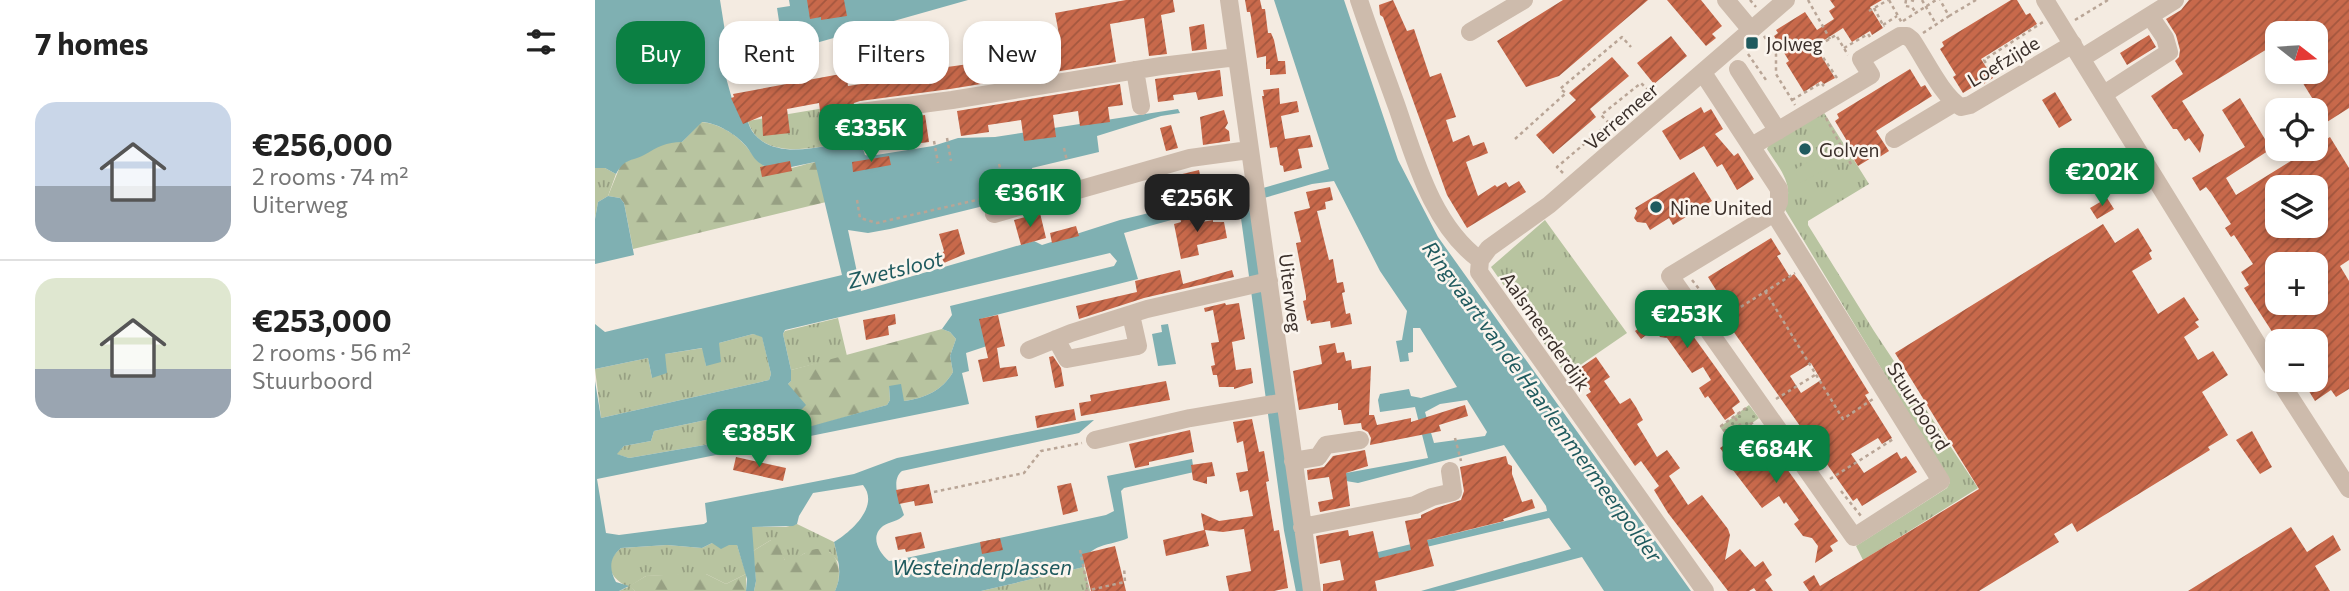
<!DOCTYPE html>
<html lang="en">
<head>
<meta charset="utf-8">
<style>
  :root { --surface:#fff; --page:#f6f6f6; --text:#222; --muted:#767676; --line:#e0e0e0; --accent:#0b8043 }
  body { margin:0; font-family:Commissioner,sans-serif; background:var(--page); color:var(--text); height:100vh; display:flex; flex-direction:column; font-size:26px; white-space:nowrap }
  * { box-sizing:border-box; margin:0 }
  p { font-size:23px; color:var(--muted) }
  .icon { flex:none; width:38px; height:38px; fill:none; stroke:currentColor; stroke-width:2; stroke-linecap:round; stroke-linejoin:round }
  .map { position:relative; flex:1; overflow:hidden }
  .side { display:flex; flex-direction:column; background:var(--surface); width:595px }
  .side>* { flex:none }
  .guide { position:absolute; left:21px; top:21px; width:665px; height:63px; display:flex; gap:14px }
  .needle { width:46px; rotate:107deg }
  .controls { position:absolute; left:1670px; top:21px; display:grid; gap:14px }
  .controls a { display:grid; place-items:center; width:63px; height:63px; border-radius:14px; background:var(--surface); box-shadow:0 4px 10px #0003; font-size:35px }
  .price { position:absolute; translate:-50% -60px; padding:0 16px; border-radius:14px; background:var(--accent); color:#fff; font-size:23px; line-height:46px; filter:drop-shadow(0 2px 4px #0008) }
  .price::after { content:''; position:absolute; left:50%; top:42px; width:21px; height:16px; margin-left:-10px; background:inherit; clip-path:polygon(0 0,100% 0,50% 100%) }
  .price.on { background:#222; color:#fff }
  ul { padding:0; list-style:none }
  li { display:flex; align-items:center; gap:21px; height:175px; padding:0 35px }
  li+li { border-top:2px solid var(--line) }
  li span { display:grid; place-items:center; flex:none; width:196px; height:140px; border-radius:21px; color:#555 }
  li>.icon { margin-inline-start:auto }
  span .icon { width:84px; height:84px; fill:#fffc; stroke-width:1 }
  li b { font-size:30px }
  h2 { display:flex; justify-content:space-between; align-items:center; height:84px; padding:0 35px; font-size:30px }
  .tag { padding:0 24px; border-radius:21px; background:var(--surface); box-shadow:0 4px 10px #0003; font-size:24px; line-height:63px }
  .tag.on { background:var(--accent); color:#fff }
  main { display:flex; flex:1; min-height:0 }
  .map>svg:first-child { display:block }
</style>
</head>
<body>
<main>
<section class="side">
<h2>7 homes<svg class="icon" aria-label="filters" viewBox="0 0 24 24"><path d="M4 7h16M4 17h16"/><circle cx="9" cy="7" r="2"/><circle cx="15" cy="17" r="2"/></svg></h2>
<ul>
<li><span style="background:linear-gradient(#c9d6e8 60%,#9aa5b1 0)"><svg class="icon" aria-label="home" viewBox="0 0 24 24"><path d="M3 11l9-7 9 7M6 9v11h12V9"/></svg></span><div><b>€256,000</b><p>2 rooms · 74 m²</p><p>Uiterweg</p></div></li>
<li><span style="background:linear-gradient(#dfe7d0 65%,#9aa5b1 0)"><svg class="icon" aria-label="home" viewBox="0 0 24 24"><path d="M3 11l9-7 9 7M6 9v11h12V9"/></svg></span><div><b>€253,000</b><p>2 rooms · 56 m²</p><p>Stuurboord</p></div></li>
</ul>
</section>
<div class="map">
<svg width="1754" height="591" viewBox="0 0 1754 591">
  <defs>
    <pattern id="grass-tufts" width="24" height="20" patternUnits="userSpaceOnUse" patternTransform="scale(1.75)"><rect width="24" height="20" fill="#b8c4a0"/><path d="M3 7l-1-3M5 7V3M7 7l1-3M15 17l-1-3M17 17v-4M19 17l1-3" fill="none" stroke="#97a083"/></pattern>
    <pattern id="forest-firs" width="22" height="20" patternUnits="userSpaceOnUse" patternTransform="scale(1.75)"><rect width="22" height="20" fill="#b8c4a0"/><path d="M5 1l3.5 6h-7zM16 11l3.5 6h-7z" fill="#97a083"/></pattern>
    <pattern id="park-dots" width="8" height="8" patternUnits="userSpaceOnUse" patternTransform="scale(1.75)"><rect width="8" height="8" fill="#b8c4a0"/><path d="M2 2h.1M6 6h.1" fill="none" stroke="#97a083" stroke-width="1.8" stroke-linecap="round"/></pattern>
    <pattern id="building-hatch" width="6" height="6" patternUnits="userSpaceOnUse" patternTransform="scale(1.75)"><rect width="6" height="6" fill="#c8694b"/><path d="M-1 1l2-2M0 6l6-6M5 7l2-2" fill="none" stroke="#a4573f"/></pattern>
  </defs>
  <rect width="100%" height="100%" fill="#f4ebe1"/>
  <!-- grass -->
  <path fill="url(#grass-tufts)" d="M259 103 265 139C232 145 166 166 153 121Z
    M1228 111 1274 184 1213 221V225L1279 331 1383 488 1268 560 1261 546 1352 488 1355 482 1189 208C1201 186 1184 168 1172 149L1174 144Z
    M0 168H10L21 174 13 196 3 202 0 219Z
    M950 220 1032 333 971 375 896 267Z
    M243 318 252 356 196 370 188 334 190 331Z
    M158 334 167 336 176 374 174 380 6 418 0 369 53 358 57 378 70 354 108 348 111 366 124 343Z
    M173 411 183 420 179 433 34 458 21 454 29 446 56 441 59 431 144 413Z
    M202 524 239 542 244 563 235 552 210 553 198 561 190 560 176 540 158 551 156 527H191Z
    M117 543 142 545 151 574 131 584 111 574 51 576 35 586 40 591H24L33 587C14 578 8 562 26 548L72 545 107 548Z
    M489 567 495 591H386Z"/>
  <!-- forest -->
  <path fill="url(#forest-firs)" d="M106 122C122 123 139 133 149 144 159 155 166 170 183 170 194 170 209 164 221 162L231 202 38 249 29 203 25 198 13 196 26 164 72 142H87Z
    M347 329 355 332 361 339 355 356 358 372C347 391 330 398 309 401L294 386 295 400 292 405 199 432V417L193 384 196 381V370Z
    M185 539 188 542 186 552 190 560C202 561 209 551 221 549 245 547 248 575 240 591H159L161 581 158 551 176 540Z
    M103 573 111 574 131 584 151 574V591H40L34 586 51 576Z"/>
  <!-- park -->
  <path fill="url(#park-dots)" d="M1154 405 1164 418 1134 440 1125 427Z"/>
  <!-- garden -->
  <path fill="#b8c4a0" d="M1236 149 1243 162 1206 183 1199 170Z"/>
  <!-- water -->
  <path fill="#7fb0b2" fill-rule="evenodd" d="M0 0H125L132 44 141 47 167 42 165 24 184 21 182 8 195 6 194 0H373L133 68 130 74 137 99 148 100C150 109 152 123 157 131 180 164 233 144 265 139L270 155 275 156 338 146 363 138 400 137 583 109 585 113 566 116 502 136 504 152 437 168 441 193 295 229 273 233 253 230 266 291 439 241 447 245 525 220 637 193 656 191 658 202 648 205 642 202 529 233 543 279 385 319 392 346 371 353 374 371 367 373 374 404 2 479 11 533 24 535 109 524 112 522 110 503 259 474 302 458 487 421 499 420 484 433 307 471C295 480 305 503 309 515 303 522 295 521 288 526 275 536 283 552 294 561L302 560 511 515 519 511 512 476 597 459 599 472 529 488 526 491 533 538C517 546 490 543 489 567L386 591H240C248 574 243 559 239 542 256 532 285 506 268 485L218 493 204 516 202 524 198 526 157 527 161 581 159 591H151L152 579 142 545H134L126 549 117 543 107 548 72 545 26 548C14 558 14 569 21 582L34 586 24 591H0V381L6 418 174 380 176 374 167 337 158 334 124 343 126 362 111 366 107 348 70 354 72 373 57 378 53 358 0 369V324L10 332 247 275 220 162 182 170C177 169 170 167 166 164 159 160 156 152 151 146 141 134 122 123 107 122L87 142C71 142 63 147 49 155 35 162 30 158 21 174L10 168H0ZM515 253 522 261 519 266 355 306 357 315 347 329 355 332 361 339 355 356 358 372C347 391 330 398 309 401L306 384 294 386 295 400 292 405 199 431V417L211 405 193 384 196 381V370L188 334 190 330ZM173 411 183 420 179 433 34 458 22 454 29 446 56 441 59 431 144 413Z
    M679 0H749L803 160 843 237 1096 591H1009L987 557 859 591H826L976 549 954 518 768 562 767 556 952 511 951 506 909 445 763 483 751 481V473L833 458 820 407 785 412 783 400 785 394 814 389 816 396 826 398 862 387 825 328H818V352L813 353 814 361 805 362 801 341 807 340 812 311 785 271 739 181 717 184 669 198 668 188 734 169ZM872 400 892 432 890 436 839 443 830 412 845 404Z
    M13 196 25 198 29 203 39 255 0 264V219L3 202Z
    M573 324 581 364 563 366 557 334 567 332 566 325Z"/>
  <g fill="none" stroke-linecap="round" stroke-linejoin="round">
    <!-- canal -->
    <path stroke="#7fb0b2" stroke-width="14" d="M650 196 696 530 708 591"/>
  </g>
  <!-- building -->
  <path fill="url(#building-hatch)" fill-rule="evenodd" d="M212 0H249L252 16 226 20V17L215 19Z
    M531 0H578L580 12 566 15 572 54 554 56 549 18 515 24 521 62 355 89 265 101 259 103 255 110 250 111 252 129 242 130 241 116 226 118 224 103 192 109 195 133 168 136 167 116 148 124 136 98 139 97 138 94 251 73 253 86 345 72V68L410 59 409 54 466 45 460 13Z
    M650 0H665L667 9H670L673 33H676L679 40 683 61H690L691 74 675 75V69H671V56L662 58 656 17 655 12H652Z
    M798 0 812 31 819 29 835 77 846 73 861 117 851 120 858 142 874 135 878 146 889 142 893 153 871 162 883 196 900 185 902 187 911 182 914 187 924 181 931 192 872 228 852 195 788 17 785 15 784 5Z
    M968 0H1053L964 76 931 87 902 41Z
    M1072 0H1106L1127 26 1117 34 1121 38 1111 46Z
    M1235 0H1287L1275 7 1288 28 1277 35 1275 31 1257 42 1248 28 1220 46 1240 78 1229 84 1226 81 1209 92 1191 63 1194 61 1179 36 1183 33 1181 30 1210 12 1222 30 1239 19 1234 11 1240 7Z
    M1416 0H1422L1431 15 1435 13 1442 24 1386 59 1398 78 1387 85 1386 82 1368 93 1358 77 1361 75 1345 49 1349 46 1347 42Z
    M1594 0H1754V108L1732 122 1701 72H1720V33H1682V43L1587 101 1609 135 1605 153 1594 138 1590 141 1582 129H1578L1556 96 1588 74 1580 61 1584 57 1585 50 1581 35 1571 19 1586 10Z
    M158 21 161 40 146 42 142 24Z
    M609 24 612 49 597 51 594 27Z
    M1554 35 1561 47 1532 65 1525 53Z
    M1076 36 1092 56 1059 84 1042 63Z
    M1017 57 1034 76 995 109 1001 117 958 154 941 135 981 100 974 93Z
    M1315 69 1326 87 1330 85 1337 96 1281 131 1294 151 1283 158 1281 155 1263 166 1252 148 1255 146 1240 121 1244 118 1242 114Z
    M625 70 628 96 603 100 601 92 578 95 579 100 563 102 560 79Z
    M525 84 528 105 513 107 515 122 485 126 483 111 458 115 461 137 429 141 426 120 393 125 394 132 366 136 362 111Z
    M684 88 685 104 702 101 704 112 686 116 690 139 715 135 718 147 703 149 707 168 689 172 688 166 685 165 682 147 675 148 667 96H669L668 90Z
    M1460 92 1477 120 1464 128 1447 100Z
    M1645 98 1676 149 1631 178 1641 195 1715 149H1720V146L1735 137 1754 168V260L1745 266 1754 281V389L1741 397 1736 390 1720 401 1707 380H1720V341H1683L1649 288 1654 285 1646 272 1658 264 1639 235 1636 237 1630 228 1636 224 1616 193 1611 187 1605 191 1597 178 1650 147 1627 110ZM1682 187H1720V226H1682ZM1682 264H1720V303H1682Z
    M1106 107 1109 113 1116 109 1128 129 1120 134 1139 156 1143 153 1159 179 1142 190 1127 164 1122 167 1109 146 1085 160 1067 131Z
    M629 110 633 123 630 128 634 131 635 141 608 145 605 117Z
    M330 115 334 142 287 148 283 121Z
    M576 125 583 148 571 151 565 128Z
    M294 156 296 165 258 172 257 162Z
    M1501 159 1515 181 1501 189 1488 167Z
    M195 161 197 171 167 177 165 167Z
    M604 170 608 189 583 195 579 176Z
    M446 171 448 182 426 188 424 177Z
    M1099 172 1117 201 1078 225 1074 218 1055 230 1051 223 1042 222 1039 218 1042 211 1040 208Z
    M735 187 738 200 730 202 731 209 722 211 734 260 738 259 742 283 748 282 750 292 747 293 751 314 755 313 757 324 736 328 735 321 716 324 715 320 712 321 708 301 711 300V296L701 243 706 242 699 212 715 208 711 192Z
    M1512 198 1519 209 1502 219 1495 208Z
    M445 213 451 238 426 245 419 220Z
    M599 213 602 223 618 220V222H629L632 238 602 245 604 255 586 259 579 224 586 222 585 217Z
    M1508 224 1520 243 1543 228 1557 251 1554 253 1557 259 1537 271 1563 314 1589 297 1604 320 1600 322 1604 327 1589 337 1603 360 1618 351 1633 375 1607 392 1633 435 1613 447 1615 450 1482 532 1477 523 1459 534 1464 542 1384 591H1214L1208 582 1219 575 1225 586 1384 489 1300 353Z
    M481 226 484 236 457 243 455 233Z
    M363 229 370 254 349 263 346 255 349 251 344 234Z
    M1176 238 1186 254 1182 256 1195 277 1199 274 1206 283 1274 393 1270 395 1297 438 1287 444 1283 438 1256 454 1269 473 1302 452 1306 459 1311 456 1322 472 1267 506 1262 498 1258 501 1131 321 1137 316 1113 277ZM1216 363 1226 380 1206 393 1195 376Z
    M585 270 588 284 637 270 639 277 549 298 484 319 481 306 542 292 540 281Z
    M1065 290 1142 397 1145 402 1137 408 1140 413 1130 420 1113 396 1110 398 1104 388 1116 380 1108 367 1097 373 1072 338 1065 337 1059 329 1046 339 1040 331 1057 318 1044 298 1054 291 1057 296Z
    M630 303 631 305 644 303 650 339 637 342 641 370 656 368 658 383 639 389V387H624L622 375H618L616 366 620 365 616 343 624 342 618 310 610 312 609 308Z
    M300 314 301 324 293 326 294 335 271 340 268 320Z
    M403 315 410 346 402 348 405 368 421 366 423 376 388 382 383 360 393 358 384 319Z
    M740 343 742 353 749 352 751 361 756 360 757 369 776 366 774 415H779L782 425 816 418V422L870 405 873 416 844 425 846 431 775 445 776 438 773 432 767 429 766 423 749 425 746 410H743V403L704 410 698 371 727 364 724 346Z
    M458 356 466 368 469 386 460 388 454 357Z
    M1001 357 1015 377 1009 381 1025 404 1035 398 1041 407 1048 420 1042 424 1062 457 1072 450 1085 468 1074 476 1093 505 1107 495 1133 529 1135 535 1130 560 1145 549 1160 567 1168 561 1177 575 1170 580 1178 591H1161L1159 588 1154 591H1133L1073 513 1059 490 1064 486 1046 461 1040 466 991 395 996 392 982 370Z
    M571 381 575 400 486 416 484 403 496 401 495 395Z
    M479 409 481 420 442 428 440 416Z
    M657 419 664 452 669 451 674 481 671 482 679 531 684 530 693 588 679 591H634L631 576 656 571 649 529 628 532 610 530 614 546 571 556 568 540 609 530 606 513 624 521 658 516 653 490 645 492 641 473 653 471 648 441 642 443 638 422Z
    M1163 428 1243 541 1235 546 1238 551 1220 563 1223 546 1217 538 1208 536 1199 524 1204 520 1191 502 1189 504 1184 496 1167 508 1131 461 1133 459 1125 448 1152 429 1155 434Z
    M595 430 599 452 554 462V465L540 468 534 444Z
    M1657 431 1677 467 1665 474 1641 440Z
    M770 450 773 466 751 473 755 506 725 512 723 502 738 499 734 477 713 480 712 470 729 467 738 456Z
    M911 456 913 464 917 466V474L927 502 937 499 940 508 908 519 909 521 832 540 839 566 780 581 782 591H728V584L749 580 745 560 725 564 721 536 753 530 754 536 778 531 784 558 816 550 810 521 826 518V515L841 508 866 500 869 491 865 467Z
    M141 457 191 468 188 481 138 470Z
    M617 462 620 476 612 477V484L598 480 596 465Z
    M476 483 483 511 468 515 462 486Z
    M334 484 338 503 320 506 319 501 304 504 301 490Z
    M1696 527 1712 552 1738 535 1746 550 1720 566 1735 591H1593Z
    M326 532 330 548 311 552 310 549 303 550 300 537Z
    M405 538 408 550 387 554 385 542Z
    M520 546 531 591H496L487 554Z"/>
  <g fill="none" stroke-linecap="round" stroke-linejoin="round">
    <!-- path -->
    <path stroke="#b9a596" stroke-width="2.5" stroke-dasharray="3.5 3.5" stroke-linecap="butt" d="M1155 0 1161 7
      M1213 0 1235 39
      M1294 0 1307 23
      M1311 0 1310 6 1317 7 1321 13
      M1316 0 1319 1
      M1327 0 1341 24
      M1279 8 1289 27
      M1274 11 1293 0
      M1354 16 1381 0
      M1480 20 1513 0
      M1308 21 1341 0
      M1288 25 1302 16
      M1328 33 1354 16 1345 0
      M1169 36 1181 54V74L1200 105
      M1249 48 1273 34 1275 37
      M1153 54 1171 80
      M1398 75 1389 60 1448 22
      M1242 78 1221 47 1241 35 1253 55
      M1197 100 1226 83 1229 86
      M1231 118 1257 166
      M1019 128 1006 115 1046 83 1060 97
      M352 138 356 161
      M920 139 971 93 965 89 1027 37 1036 47
      M339 141 343 163
      M469 148 472 161
      M404 164 412 193
      M968 173 962 167 1014 123
      M262 200 265 218 282 223 412 193
      M1097 280 1127 318
      M1170 291 1248 419 1278 399
      M1128 318 1200 273
      M1181 399 1220 375
      M1151 408 1126 426 1135 438 1160 421
      M1140 418 1148 429
      M860 438 866 461
      M1235 479 1300 438
      M1246 491 1266 516
      M339 492 429 473 446 451 487 443
      M485 550 493 590
      M490 591 530 582 529 567"/>
    <!-- minor -->
    <path stroke="#cdbbac" stroke-width="18" d="M634 0 717 591
      M764 0C776 36 789 71 802 107 820 159 837 225 885 260
      M1131 0 1156 30
      M1450 0 1682 376
      M875 32 929 0
      M1487 58 1580 0
      M1143 69 1183 131
      M540 70 546 106
      M1108 73 1184 189V202L1179 213 1346 481 1259 537 1075 276 1179 213
      M1509 94 1574 52 1570 38 1555 16
      M266 112 357 100 566 66 642 57
      M1299 139 1359 103
      M1157 146 1276 75 1266 59 1305 36H1312L1317 40C1330 59 1347 96 1366 107L1375 105 1478 44
      M399 214 595 158 654 150
      M885 260 884 272 1110 591
      M885 260 894 248 954 205 1191 0
      M461 339 472 359 543 346 536 315
      M434 350 476 333 552 309 674 281
      M1684 380 1754 489
      M500 440 595 418 690 402
      M698 461 723 457 731 445 765 440
      M707 527 820 505 837 497 858 492 855 471"/>
  </g>
  <!-- markers -->
  <g fill="#1f5a5e" stroke="#fbf5ee" stroke-width="2.5">
    <rect x="1150" y="36" width="14" height="14" rx="3.5"/>
    <circle cx="1210" cy="149" r="7"/>
    <circle cx="1061" cy="207" r="7"/>
  </g>
  <g text-anchor="middle" dominant-baseline="central" stroke-width="5" stroke-linejoin="round" paint-order="stroke">
    <!-- poi labels -->
    <g font-size="19" fill="#3b302b" stroke="#fbf5ee" text-anchor="start">
      <text x="1171" y="43">Jolweg</text>
      <text x="1224" y="149">Golven</text>
      <text x="1075" y="207">Nine United</text>
    </g>
    <!-- street labels -->
    <g font-size="19" fill="#3b302b" stroke="#fbf5ee">
      <text transform="translate(1408 61) rotate(-31)">Loefzijde</text>
      <text transform="translate(1026 116) rotate(-41)">Verremeer</text>
      <text transform="translate(696 293) rotate(83)">Uiterweg</text>
      <text transform="translate(951 331) rotate(55)">Aalsmeerderdijk</text>
      <text transform="translate(1324 406) rotate(58)">Stuurboord</text>
    </g>
    <!-- water labels -->
    <g font-size="21" font-style="italic" fill="#1f5a5e" stroke="#fbf5ee">
      <text transform="translate(300 269) rotate(-14)">Zwetsloot</text>
      <text transform="translate(948 401) rotate(54)">Ringvaart van de Haarlemmermeerpolder</text>
      <text x="387" y="566">Westeinderplassen</text>
    </g>
  </g>
</svg>
<div class="controls">
<a><svg class="needle" viewBox="-14 -14 28 28"><path d="M0-13l5 13h-10z" fill="#e53935"/><path d="M0 13l5-13h-10z" fill="#767676"/></svg></a>
<a><svg class="icon" aria-label="locate" viewBox="0 0 24 24"><circle cx="12" cy="12" r="6"/><path d="M12 2v4M12 18v4M2 12h4M18 12h4"/></svg></a>
<a><svg class="icon" aria-label="layers" viewBox="0 0 24 24"><path d="M12 4l9 5-9 5-9-5zM3 14l9 5 9-5"/></svg></a>
<a>+</a>
<a>−</a>
</div>
<b class="price" style="left:276px;top:164px">€335K</b>
<b class="price" style="left:1507px;top:208px">€202K</b>
<b class="price" style="left:435px;top:229px">€361K</b>
<b class="price on" style="left:602px;top:234px">€256K</b>
<b class="price" style="left:1092px;top:350px">€253K</b>
<b class="price" style="left:164px;top:469px">€385K</b>
<b class="price" style="left:1181px;top:485px">€684K</b>
<div class="guide">
<a class="tag on">Buy</a>
<a class="tag">Rent</a>
<a class="tag">Filters</a>
<a class="tag">New</a>
</div>
</div>
</main>
</body>
</html>
